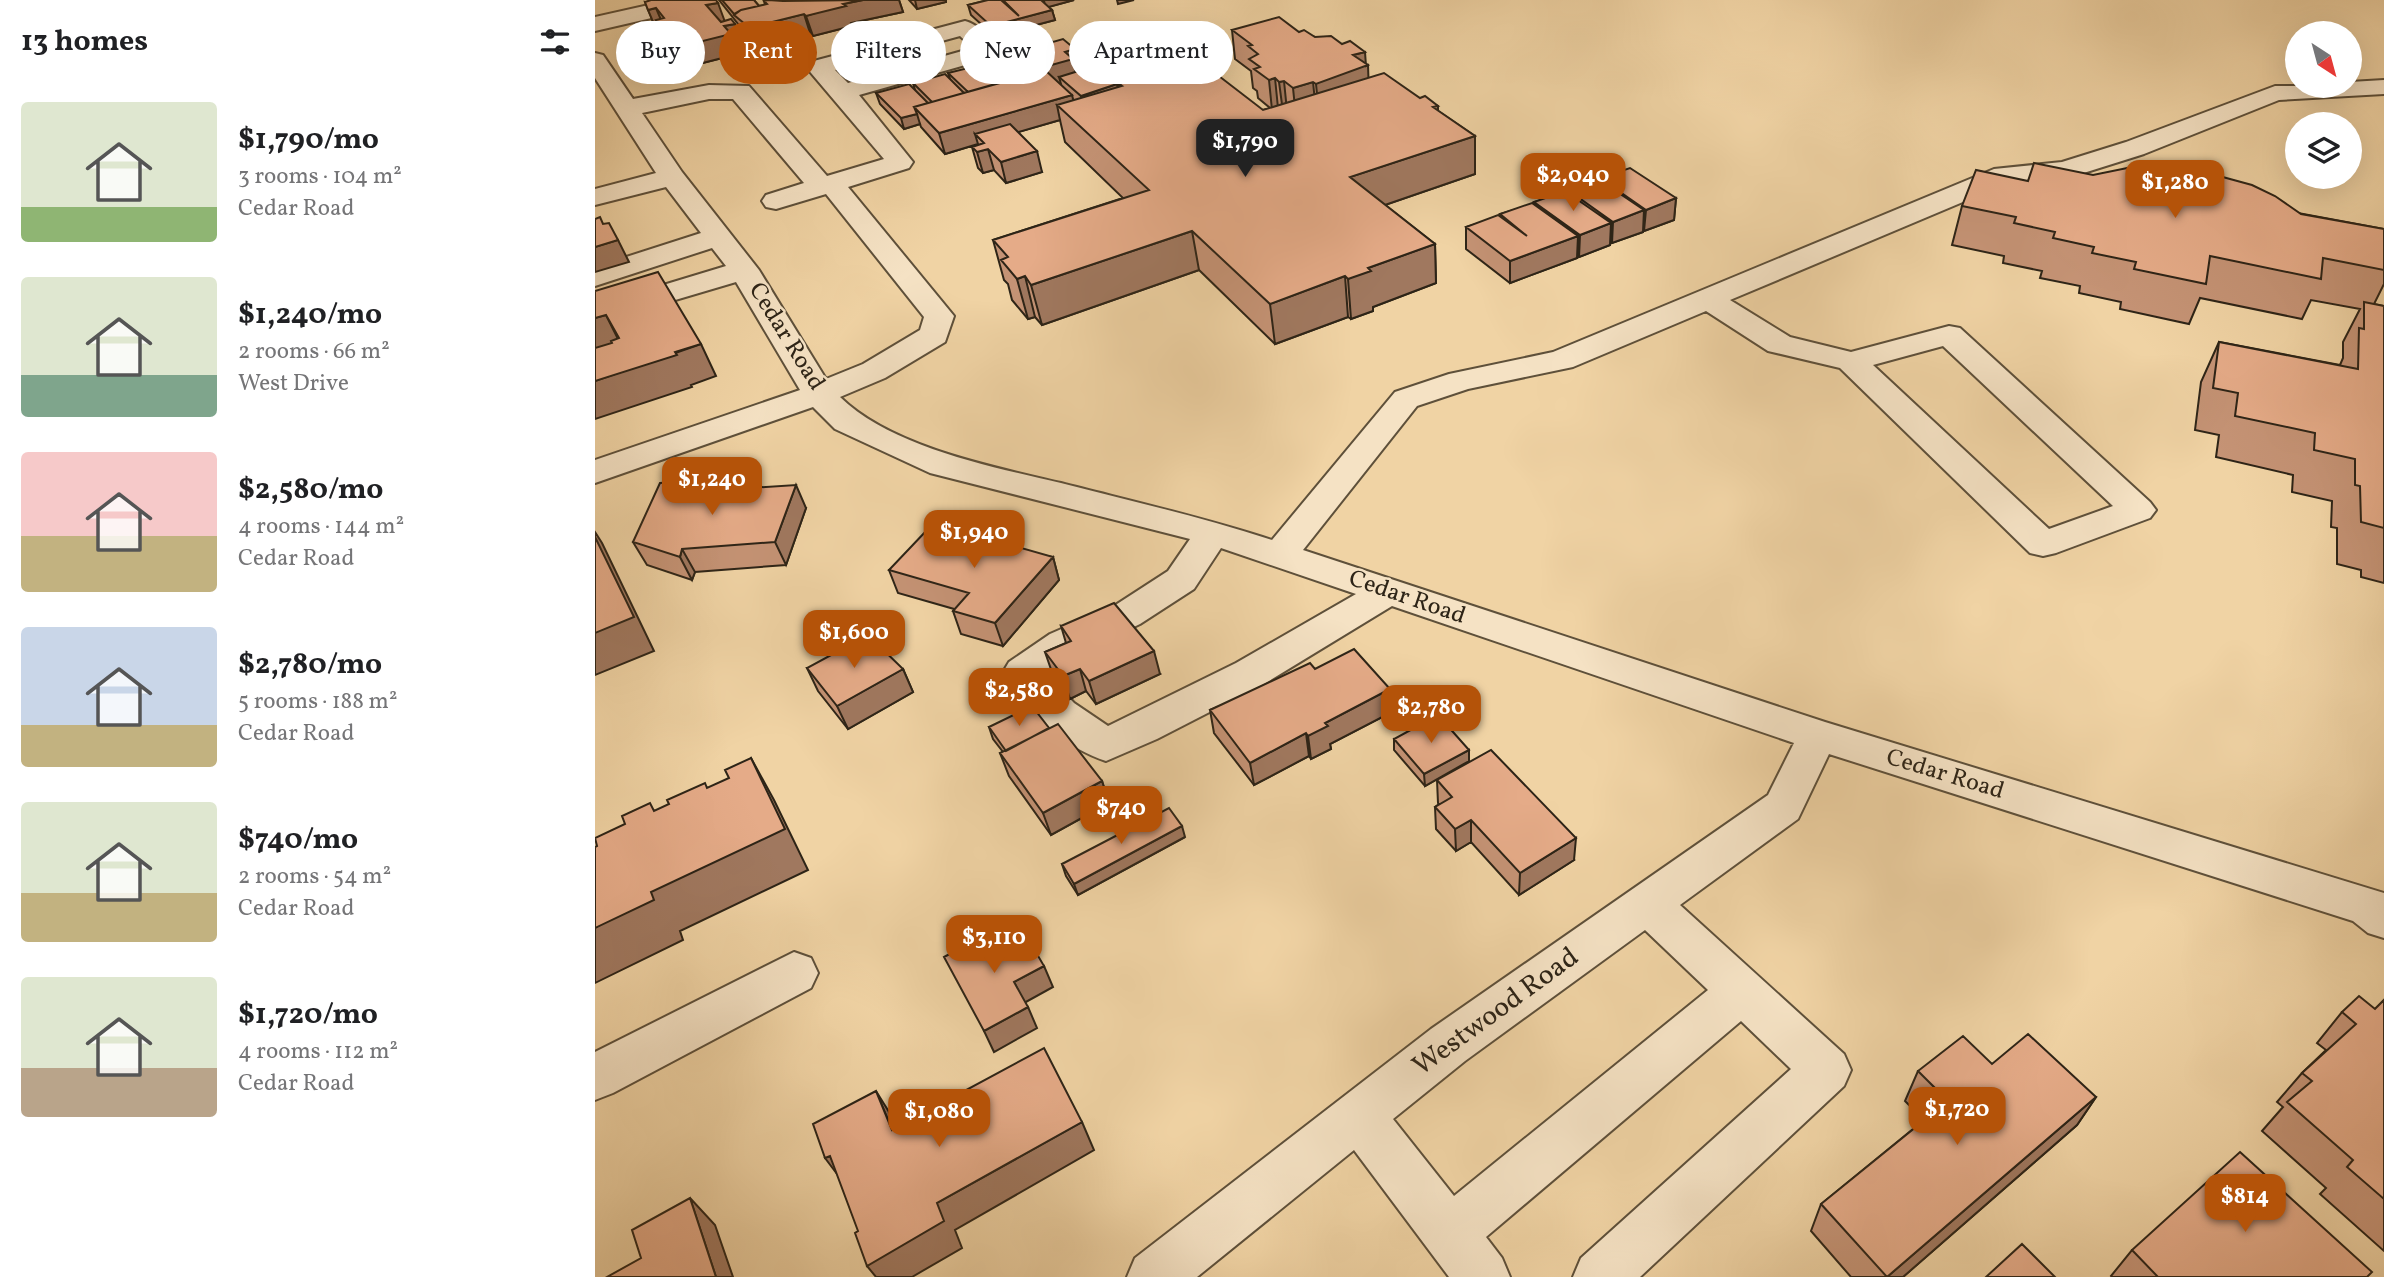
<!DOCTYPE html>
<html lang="en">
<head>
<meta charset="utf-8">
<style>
  :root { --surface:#fff; --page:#f2f2f2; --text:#202124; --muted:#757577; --accent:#b45309 }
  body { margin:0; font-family:Vollkorn,serif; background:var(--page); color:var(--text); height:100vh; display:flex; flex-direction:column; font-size:26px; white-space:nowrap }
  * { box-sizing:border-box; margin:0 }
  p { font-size:23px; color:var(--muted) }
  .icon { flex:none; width:38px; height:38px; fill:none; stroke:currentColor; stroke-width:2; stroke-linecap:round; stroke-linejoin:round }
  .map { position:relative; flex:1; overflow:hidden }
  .drawer { display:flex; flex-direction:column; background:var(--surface); width:595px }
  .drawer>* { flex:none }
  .banner { position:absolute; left:21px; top:21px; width:665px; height:63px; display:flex; gap:14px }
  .needle { width:46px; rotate:144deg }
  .controls { position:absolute; left:1690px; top:21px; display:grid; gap:14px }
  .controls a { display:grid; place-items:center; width:77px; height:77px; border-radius:50%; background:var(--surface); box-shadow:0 7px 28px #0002; font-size:35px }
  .price { position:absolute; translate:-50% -60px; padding:0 16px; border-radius:14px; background:var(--accent); color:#fff; font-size:23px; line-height:46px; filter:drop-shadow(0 2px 4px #0008) }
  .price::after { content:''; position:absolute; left:50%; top:42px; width:21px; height:16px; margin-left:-10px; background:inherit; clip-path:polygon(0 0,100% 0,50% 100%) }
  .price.on { background:#222; color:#fff }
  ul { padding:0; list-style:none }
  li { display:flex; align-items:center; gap:21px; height:175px; padding:0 21px }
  li span { display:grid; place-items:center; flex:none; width:196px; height:140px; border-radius:7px; color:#555 }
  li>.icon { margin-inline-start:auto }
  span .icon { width:84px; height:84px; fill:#fffc; stroke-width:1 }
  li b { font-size:30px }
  h2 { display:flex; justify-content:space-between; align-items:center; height:84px; padding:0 21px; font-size:30px }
  .chip { padding:0 24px; border-radius:32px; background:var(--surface); box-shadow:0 7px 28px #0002; font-size:24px; line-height:63px }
  .chip.on { background:var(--accent); color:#fff }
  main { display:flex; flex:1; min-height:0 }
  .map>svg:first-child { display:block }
</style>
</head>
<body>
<main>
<section class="drawer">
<h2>13 homes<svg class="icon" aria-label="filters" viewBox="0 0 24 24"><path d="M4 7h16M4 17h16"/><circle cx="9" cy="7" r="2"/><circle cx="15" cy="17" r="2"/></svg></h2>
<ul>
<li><span style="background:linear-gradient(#dfe7d0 75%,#8fb573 0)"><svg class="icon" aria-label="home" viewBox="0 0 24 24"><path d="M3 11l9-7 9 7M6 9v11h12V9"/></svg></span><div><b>$1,790/mo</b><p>3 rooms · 104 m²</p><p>Cedar Road</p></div></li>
<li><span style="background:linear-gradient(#dfe7d0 70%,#7fa58c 0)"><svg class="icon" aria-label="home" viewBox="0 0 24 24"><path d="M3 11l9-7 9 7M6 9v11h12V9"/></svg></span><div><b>$1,240/mo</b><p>2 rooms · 66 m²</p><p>West Drive</p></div></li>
<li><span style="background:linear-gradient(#f6c9c9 60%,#c2b280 0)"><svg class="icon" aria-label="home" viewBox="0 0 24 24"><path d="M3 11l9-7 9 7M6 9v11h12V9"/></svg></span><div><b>$2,580/mo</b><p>4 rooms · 144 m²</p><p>Cedar Road</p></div></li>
<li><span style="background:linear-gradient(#c9d6e8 70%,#c2b280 0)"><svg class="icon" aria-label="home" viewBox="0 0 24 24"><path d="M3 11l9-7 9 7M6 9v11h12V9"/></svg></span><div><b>$2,780/mo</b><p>5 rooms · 188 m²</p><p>Cedar Road</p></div></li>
<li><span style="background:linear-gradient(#dfe7d0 65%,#c2b280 0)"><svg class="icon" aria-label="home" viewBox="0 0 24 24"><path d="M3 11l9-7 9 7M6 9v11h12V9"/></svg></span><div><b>$740/mo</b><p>2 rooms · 54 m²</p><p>Cedar Road</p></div></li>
<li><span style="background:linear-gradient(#dfe7d0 65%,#b9a48a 0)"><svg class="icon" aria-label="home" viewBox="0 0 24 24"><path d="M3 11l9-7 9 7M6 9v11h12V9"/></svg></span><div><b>$1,720/mo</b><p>4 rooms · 112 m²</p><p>Cedar Road</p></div></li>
</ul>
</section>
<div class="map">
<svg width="1789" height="1277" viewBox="0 0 1789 1277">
  <rect width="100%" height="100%" fill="#f0d3a4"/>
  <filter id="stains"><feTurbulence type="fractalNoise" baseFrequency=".00286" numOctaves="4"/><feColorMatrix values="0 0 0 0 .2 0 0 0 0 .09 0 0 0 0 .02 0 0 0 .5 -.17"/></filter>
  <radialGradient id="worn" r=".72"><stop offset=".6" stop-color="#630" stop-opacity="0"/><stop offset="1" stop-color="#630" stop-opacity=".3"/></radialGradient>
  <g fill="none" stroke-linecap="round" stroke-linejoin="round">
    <defs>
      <path id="minor" d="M76 0H116L113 5 0 31V17Z
        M370 21C383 24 398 40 406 51L402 56 264 95 318 162 314 168 253 187 359 316 350 342 290 378 245 397C296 447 397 467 466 483 536 501 607 517 677 540L800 392 854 374 958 352 1399 169 1467 162 1531 142 1680 86H1755V82L1789 80V94L1684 100 1549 154 1479 176 1413 183 1135 300 1195 337 1256 352 1354 326 1365 328 1555 502 1561 510 1555 518 1461 553 1448 556 1435 553 1245 368 1173 351 1111 311 978 367 873 389 822 406 708 550 1230 722 1789 893V938L1773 933 1758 921 1234 754 1203 819 1085 905 1249 1054 1256 1070 1249 1086 1045 1277H978L986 1258 1196 1069 1146 1021 891 1237 907 1258 915 1277H854L759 1150 602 1277H532L540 1258 836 1029 1173 795 1199 743 797 606 669 684 562 739 511 761C468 747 430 711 408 672L414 662 455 634 519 606 573 571 595 539 335 473 240 429 218 407 0 483V460L205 390 141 282 43 311 32 308 28 302 32 296 131 266 117 248 0 286V267L106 233 71 187 0 205V189L61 173 0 78V53L8 55 38 99 114 85 154 86 232 176 289 159 211 67 215 62ZM365 36 378 48 253 83 240 70ZM114 99H138L209 183 171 195 167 201 171 207 181 209 231 194 329 317 325 330 268 364 231 379 164 270 87 172 47 113ZM1348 346 1518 506 1454 529 1278 365ZM626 548 761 594 641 663 513 726 479 703 452 675 483 654 545 624 599 589ZM1050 930 1113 990 859 1196 798 1119 870 1061Z
        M199 952 216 958 223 973 216 988 18 1093 0 1100V1052Z"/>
    </defs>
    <!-- minor casing -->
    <use href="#minor" stroke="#5e503a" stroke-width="4"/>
    <!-- minor -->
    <use href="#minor" fill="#f5e2c4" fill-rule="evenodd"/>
  </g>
  <!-- wall -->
  <path fill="#c59375" stroke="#2d2417" stroke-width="2" d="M124 0H159L164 6 170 5 169 1 191 0H304L308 12 256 23 257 26 218 36 215 33 185 41 186 44 163 48 147 35 143 24Z
    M314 0H351V2L322 9Z
    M393 0H479L453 7 457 10 460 20 399 36 376 15 373 5Z
    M50 2 130 21 147 43 140 45 143 54 92 67 69 40 64 28 61 29Z
    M637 30 704 32 720 37 773 65V78L843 106V111L880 136V174L790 205 840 244 841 283 778 307V311L756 319 753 317 680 344 604 270 447 325 440 317 433 319 417 300 413 284 409 280 398 240 528 198 470 142 465 120 423 132 447 172 411 183 399 170 388 173 383 168 377 147 383 144 350 154 326 127 325 124 309 129 285 104 281 93 320 90 318 83 355 79 353 73 390 69 388 64 423 59 420 44 458 42 480 49 484 69 480 70V72L522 84 523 87H525L524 84 547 80 668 110 675 108 663 98 662 91 658 88 656 71 640 59Z
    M1498 175 1789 229V284L1779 304 1789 306V583L1766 577V570L1742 564V528L1736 527 1737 501 1697 492 1698 475 1621 457 1624 435 1600 430 1606 382 1624 342 1745 365 1748 358V342L1765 309 1716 300 1707 319 1605 298 1594 324 1525 309 1526 302 1484 293 1485 286 1445 278 1447 271 1408 263 1409 256 1357 245 1367 206 1433 181Z
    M1005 178 1081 198 1079 220 1049 231 1048 230V232L1017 243 1015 242V245L984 257 982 255V258L915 283 871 249V227L905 217V214L939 204V202L972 193 973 190 1005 180Z
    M117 491 211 508 191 565 100 572 97 580 52 565 38 542Z
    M367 539 458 557 464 580 408 646 366 634 358 611 359 609 303 593 294 570Z
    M466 626 565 674 501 704 491 691 475 699 458 675 450 652 471 643Z
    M212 668 308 669 318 692 253 729 223 691Z
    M720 669 797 712 735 744 736 749 716 759 714 756 659 785 619 733 615 710Z
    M394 727 454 728 507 781 514 803 456 835 414 776 405 753 408 752 398 739Z
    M799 739 874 750V761L830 786 799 750Z
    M842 780 979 860 924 895 876 842 861 851 841 829 840 807 844 804 843 803Z
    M590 837 483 895 471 876 467 864Z
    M1789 1000V1251L1725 1194 1731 1188 1667 1131 1688 1107 1682 1102 1707 1073 1731 1050 1722 1043 1747 1012 1780 1009Z
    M1397 1064 1501 1097 1482 1125 1308 1277H1256L1216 1231 1226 1204 1329 1120 1310 1101 1323 1071Z
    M1537 1250 1772 1277H1517L1516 1276Z"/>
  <!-- shaded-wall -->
  <path fill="#a0785f" stroke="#2d2417" stroke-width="2" d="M268 0H304L308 12 256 23 257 26 218 36 211 16 248 4Z
    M320 0H351V2L322 9Z
    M449 0H479L450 8Z
    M522 0H539L523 4Z
    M123 3 130 22 119 25 111 5Z
    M61 8 69 27 61 20 64 28 61 29 53 10Z
    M457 10 460 20 399 36 396 26Z
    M209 14 215 33 185 41 186 44 163 48 156 29 177 22Z
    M140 24 147 43 140 45 143 54 92 67 84 47 129 26Z
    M480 49 484 69 480 70 482 79 464 77 466 84 451 88 446 68 470 52Z
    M770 52 771 66 773 65 774 94 724 113 721 84 758 55Z
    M680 78 683 108 677 110 674 80Z
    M689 81 692 111 688 112 684 82Z
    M718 82 721 111 701 117 698 88Z
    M522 84 524 95 488 106 486 96Z
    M477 95 482 115 462 105 465 120 389 142 380 134 383 144 350 154 344 133Z
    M322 114 325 124 309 129 306 118Z
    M880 136V174L758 216 755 177Z
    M393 149 399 170 388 173 382 152Z
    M442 151 447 172 411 183 406 162Z
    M1081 198 1079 220 1049 231 1051 210Z
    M1049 210 1048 232 1017 243 1018 222Z
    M1016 223 1015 245 984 257 985 235Z
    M597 231 604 270 447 325 436 285Z
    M983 236 982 258 915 283V261Z
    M23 240 34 262 0 272V247Z
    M840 244 841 283 778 307V311L756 319 753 279 773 268Z
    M430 276 440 317 433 319 422 279Z
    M750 276 753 317 680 344 675 304Z
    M11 315 27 347 0 356V318Z
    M106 344 121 376 96 385 97 387 0 419V381Z
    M112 480 123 503 107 491Z
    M201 485 211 508 191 565 180 542Z
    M0 532 7 543 59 651 0 675Z
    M87 549 100 572 97 580 85 557Z
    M458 557 464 580 408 646 400 623Z
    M559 651 565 674 501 704 494 681Z
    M308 669 318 692 253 729 242 706Z
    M485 669 491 691 475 699 468 676Z
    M795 689 797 712 735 744 736 749 716 759 713 736 730 723Z
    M711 733 714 756 659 785 655 763Z
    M874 750V761L830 786 829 774Z
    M156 758 179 800 213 870 85 931 88 940 0 983V928L56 892Z
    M507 781 514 803 456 835 448 813Z
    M876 820V842L861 851 860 829Z
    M587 826 590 837 483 895 479 884Z
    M981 838 979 860 924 895 925 873Z
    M449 966 458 987 429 1003 419 982Z
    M433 1007 442 1028 399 1052 389 1031Z
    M281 1091 299 1120 315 1158 297 1130Z
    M1501 1097 1482 1125 1308 1277H1292Z
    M487 1122 499 1150 360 1230 367 1248 317 1277H281L272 1266 342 1203Z
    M235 1156 251 1186 230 1158Z
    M95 1198 120 1225 138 1277H121Z"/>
  <!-- building -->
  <path fill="#e5ab88" stroke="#2d2417" stroke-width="2" d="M56 0H121L123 3 111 5 126 22 136 19 140 24 129 26 136 34 84 47 61 20 69 18 61 8 53 10 50 2Z
    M127 0H159L164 6 146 10 139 14Z
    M173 0 188 1 268 0 248 4 251 6 211 16 209 14 177 22 179 24 156 29 139 15 146 10 172 4 169 1Z
    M393 0H406L424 16 408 0H446L457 10 396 26 373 5Z
    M684 17 704 32 709 30 720 37 736 36 747 44 755 41 770 52 758 55 773 65 721 84 718 82 698 88 689 81 684 82 680 78 674 80 659 69 665 67 654 59 663 54 653 46 657 45 637 30Z
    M451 36 458 42 468 39 480 49 470 52 478 59 446 68 420 44Z
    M419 55 440 73 408 82 388 64Z
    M607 63 668 110 789 73 825 98 830 96 843 106 838 107 880 136 755 177 840 244 773 268 776 271 753 279 750 276 675 304 597 231 436 285 430 276 422 279 406 260 413 257 398 240 554 190 462 105 527 86 524 84 544 78 547 80Z
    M385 65 405 83 373 92 353 73Z
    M490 69 499 78 511 75 522 84 486 96 464 77Z
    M450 70 477 95 344 133 319 107Z
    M350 74 369 93 337 102 318 83Z
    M314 84 333 103 319 107 322 114 306 118 281 93Z
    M415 124 442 151 406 162 393 149 382 152 377 147 389 143 380 134Z
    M1439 163 1498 175 1547 165 1591 167 1657 185 1680 196 1706 214 1789 229V270L1728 258 1726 279 1615 256 1611 284 1539 269 1541 262 1497 253 1499 247 1458 238 1460 232 1419 223 1421 217 1367 206 1381 170 1433 181Z
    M1035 168 1081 198 1051 210 1005 178Z
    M1003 179 1049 210 1018 222 973 190Z
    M970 191 1016 223 985 235 939 202Z
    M937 203 983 236 915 261 871 227 903 215 932 236 905 214Z
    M5 217 8 224 14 223 23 240 0 247V219Z
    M63 272 106 344 80 352 82 355 0 381V348L17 343 16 341 24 338 11 315 0 318V291Z
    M1769 302 1789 306V528L1766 522 1765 486 1760 485V459L1719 450 1720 433 1640 416 1643 393 1618 388 1624 342 1763 369 1764 328 1769 329Z
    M112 480 107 491 201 485 180 542 87 549 85 557 38 542 65 483Z
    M333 529 367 539 373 533 458 557 400 623 358 611 374 593 294 570Z
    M0 537 39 617 0 633Z
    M519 603 559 651 494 681 485 669 468 676 450 652 476 641 466 626Z
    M273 635 308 669 242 706 212 668Z
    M759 649 795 689 730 723 733 726 713 736 711 733 655 763 615 710 715 663 720 669Z
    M437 706 454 728 411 751 394 727Z
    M843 715 874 750 829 774 799 739Z
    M463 724 507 781 448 813 405 753Z
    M896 750 981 838 925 873 876 820 860 829 840 807 857 797 842 780Z
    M156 758 190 829 56 892 59 900 0 928V847L2 846 0 838 30 824 27 816 55 803 59 811 74 804 72 800 110 783 112 788 134 778 130 770Z
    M574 808 587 826 479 884 467 864Z
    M407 926 418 945 432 937 449 966 419 982 433 1007 389 1031 349 957Z
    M1764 996 1780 1009 1789 1000V1199L1752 1167 1758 1160 1692 1102 1717 1081 1707 1073 1761 1024 1747 1012Z
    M1433 1034 1501 1097 1292 1277 1226 1204 1353 1101 1323 1071 1368 1036 1397 1064Z
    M449 1048 487 1122 342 1203 349 1221 272 1266 260 1233 263 1231 235 1156 230 1158 218 1124 281 1091 297 1130Z
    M1645 1152 1777 1272 1772 1277H1563L1537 1250Z
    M95 1198 121 1277H12L46 1258 37 1230Z
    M1427 1244 1460 1277H1391Z"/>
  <g text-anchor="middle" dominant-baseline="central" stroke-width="5" stroke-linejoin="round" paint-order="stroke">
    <!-- street labels -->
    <g font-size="24" fill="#2d2417" stroke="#f5e2c4">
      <text transform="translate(191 337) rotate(58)">Cedar Road</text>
      <text transform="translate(812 598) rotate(19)">Cedar Road</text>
      <text transform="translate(1350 775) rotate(17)">Cedar Road</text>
    </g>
    <!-- near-street labels -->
    <g font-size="28" fill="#2d2417" stroke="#f5e2c4">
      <text transform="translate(901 1012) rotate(-36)">Westwood Road</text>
    </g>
  </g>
  <rect width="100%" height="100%" filter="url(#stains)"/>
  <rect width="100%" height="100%" fill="url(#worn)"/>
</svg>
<div class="controls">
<a><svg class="needle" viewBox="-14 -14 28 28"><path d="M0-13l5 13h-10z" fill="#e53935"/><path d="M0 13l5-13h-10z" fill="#757577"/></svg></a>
<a><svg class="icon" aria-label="layers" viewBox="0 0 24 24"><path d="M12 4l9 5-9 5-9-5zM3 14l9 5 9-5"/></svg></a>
</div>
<b class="price on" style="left:650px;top:179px">$1,790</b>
<b class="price" style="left:978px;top:213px">$2,040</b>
<b class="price" style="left:1580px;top:220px">$1,280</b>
<b class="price" style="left:117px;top:517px">$1,240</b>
<b class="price" style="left:379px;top:570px">$1,940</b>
<b class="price" style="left:259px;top:670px">$1,600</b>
<b class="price" style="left:424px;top:728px">$2,580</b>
<b class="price" style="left:836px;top:745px">$2,780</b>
<b class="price" style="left:526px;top:846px">$740</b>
<b class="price" style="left:399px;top:975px">$3,110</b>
<b class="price" style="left:1362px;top:1147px">$1,720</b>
<b class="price" style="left:344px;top:1149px">$1,080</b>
<b class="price" style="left:1650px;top:1234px">$814</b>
<div class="banner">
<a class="chip">Buy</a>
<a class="chip on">Rent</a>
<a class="chip">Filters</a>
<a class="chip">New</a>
<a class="chip">Apartment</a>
</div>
</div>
</main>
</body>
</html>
